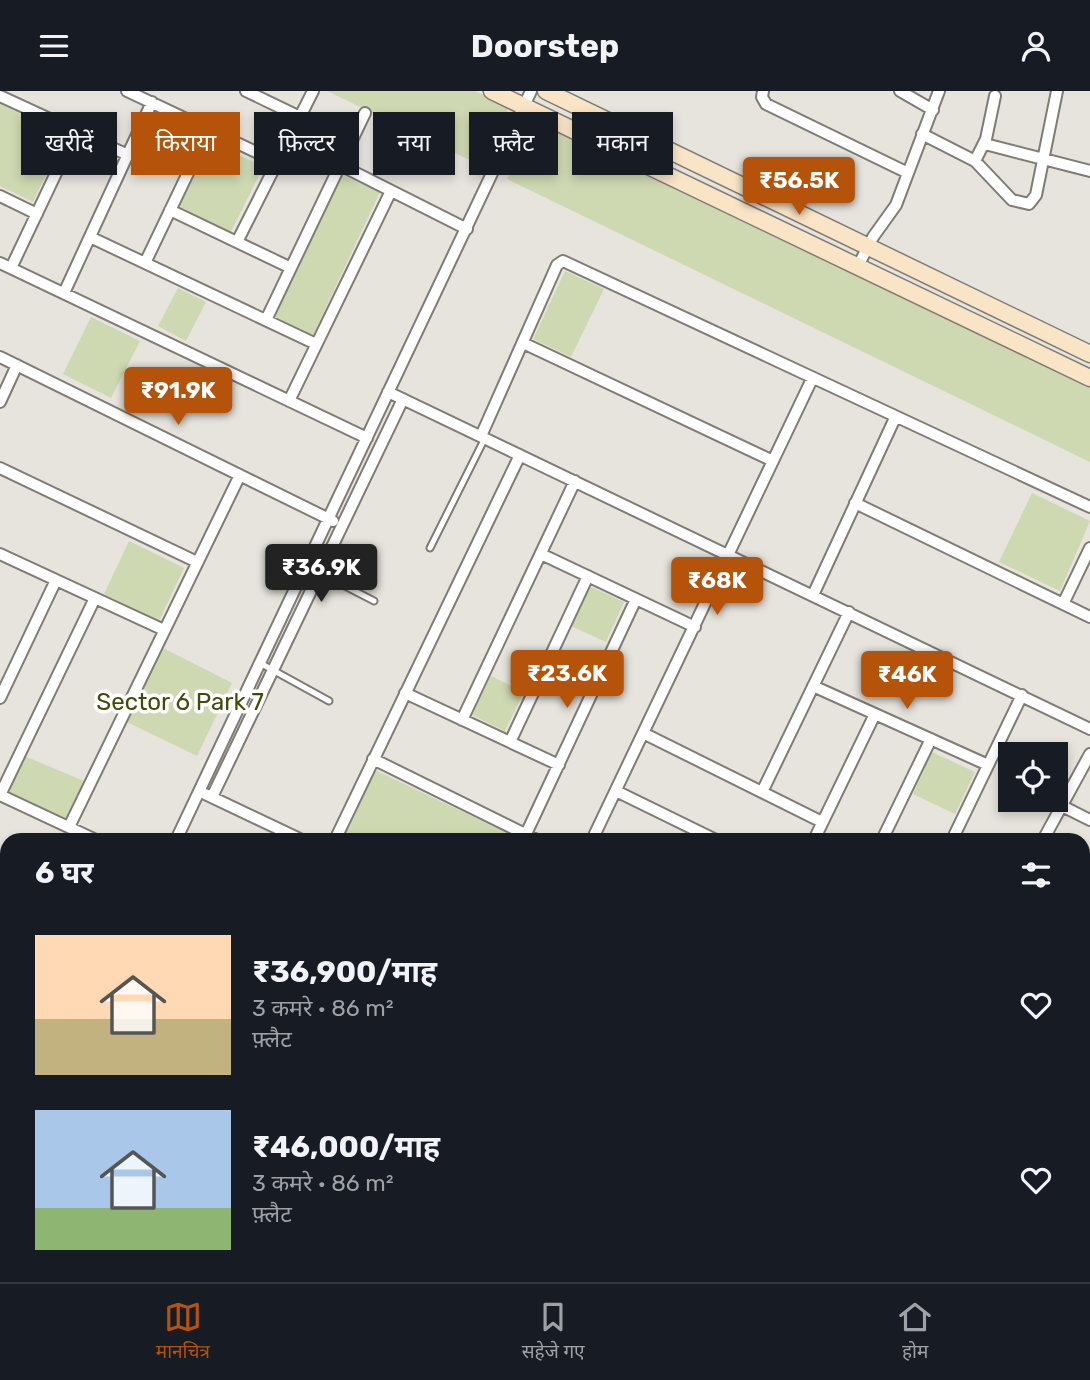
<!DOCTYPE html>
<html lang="hi">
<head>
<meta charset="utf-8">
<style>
  :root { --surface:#171b24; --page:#20242c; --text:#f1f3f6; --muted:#9ea1a6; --line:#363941; --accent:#b45309 }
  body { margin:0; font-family:Rubik,"Noto Sans Devanagari",sans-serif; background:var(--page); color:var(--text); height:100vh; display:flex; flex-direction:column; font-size:26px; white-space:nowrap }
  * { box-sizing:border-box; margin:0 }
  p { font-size:23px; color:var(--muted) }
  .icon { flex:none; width:38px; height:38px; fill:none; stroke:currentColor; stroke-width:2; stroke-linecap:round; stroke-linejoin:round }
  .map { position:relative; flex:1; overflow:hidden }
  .drawer { position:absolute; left:0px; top:742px; width:1090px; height:450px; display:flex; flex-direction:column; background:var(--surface); border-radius:21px 21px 0 0; box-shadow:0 4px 10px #0003 }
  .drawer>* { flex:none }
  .banner { position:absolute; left:21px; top:21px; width:700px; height:63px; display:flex; gap:14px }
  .fabs { position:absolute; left:998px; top:651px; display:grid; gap:14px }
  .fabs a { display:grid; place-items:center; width:70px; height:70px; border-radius:0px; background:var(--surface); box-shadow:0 4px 10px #0003; font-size:35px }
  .price { position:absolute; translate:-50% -60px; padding:0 16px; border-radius:7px; background:var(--accent); color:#fff; font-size:23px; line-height:46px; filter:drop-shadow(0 2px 4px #0008) }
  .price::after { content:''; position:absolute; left:50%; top:42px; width:21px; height:16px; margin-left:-10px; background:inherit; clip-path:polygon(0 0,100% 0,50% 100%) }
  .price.current { background:#222; color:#fff }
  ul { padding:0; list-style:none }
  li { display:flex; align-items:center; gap:21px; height:175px; padding:0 35px }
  li span { display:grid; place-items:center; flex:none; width:196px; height:140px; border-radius:0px; color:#555 }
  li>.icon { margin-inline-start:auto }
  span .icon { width:84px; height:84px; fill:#fffc; stroke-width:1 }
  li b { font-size:30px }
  h2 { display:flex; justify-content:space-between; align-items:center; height:84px; padding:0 35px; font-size:30px }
  .pill { padding:0 24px; border-radius:0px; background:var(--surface); box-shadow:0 4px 10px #0003; font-size:24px; line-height:63px }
  .pill.current { background:var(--accent); color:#fff }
  header { display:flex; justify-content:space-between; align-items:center; height:91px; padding:0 35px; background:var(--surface); font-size:32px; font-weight:700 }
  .tab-bar { display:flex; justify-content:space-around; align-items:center; height:98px; border-top:2px solid var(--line); background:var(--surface); font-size:19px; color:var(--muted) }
  .tab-bar a { display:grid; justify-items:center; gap:4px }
  .tab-bar .current { color:var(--accent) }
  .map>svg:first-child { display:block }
</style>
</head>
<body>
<header><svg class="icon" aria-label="menu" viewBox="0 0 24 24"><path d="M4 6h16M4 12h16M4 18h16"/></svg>Doorstep<svg class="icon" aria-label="person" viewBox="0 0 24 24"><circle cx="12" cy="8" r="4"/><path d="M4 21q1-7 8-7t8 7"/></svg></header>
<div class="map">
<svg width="1090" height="1191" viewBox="0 0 1090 1191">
  <rect width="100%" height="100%" fill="#e7e4dd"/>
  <!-- green -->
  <path fill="#ced8b1" d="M327 0H475L509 16 482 75Z
    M0 13 65 44 33 111 0 95Z
    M535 28 1090 296V371L507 88Z
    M210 50 263 76 231 141 179 115Z
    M342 84 380 101 313 244 275 226Z
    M565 180 604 198 571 266 533 248Z
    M178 197 206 211 186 250 158 235Z
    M91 226 140 250 111 307 63 283Z
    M1032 402 1090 430 1060 500 999 471Z
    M129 450 184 477 159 530 104 503Z
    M589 495 624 511 606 551 571 535Z
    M163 557 232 592 197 665 127 631Z
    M491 585 524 601 505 640 472 624Z
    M932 661 975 681 955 723 913 703Z
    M22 664 84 690 66 731 5 702Z
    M375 679 505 741 501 749H342Z
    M0 1034H7V1185H119L0 1191Z
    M274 1185H845L868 1191H272Z"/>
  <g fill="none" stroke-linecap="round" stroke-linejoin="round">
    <defs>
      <path id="lane" d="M430 457 485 347
        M318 481 374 510
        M260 572 329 610
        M425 1191 427 1185"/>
      <path id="street" d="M127 0 277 71
        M246 0 300 26
        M763 0 762 6 766 13 906 81
        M900 0 933 19
        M0 5 128 64
        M922 43 975 70 1012 109 1029 113 1036 104 1057 0
        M985 53 1090 80
        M975 70 986 48 995 5
        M342 75 467 138
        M0 105 37 123
        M170 119 291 177
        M90 146 316 253
        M237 151 313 0
        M0 172 367 347
        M145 172 209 38
        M858 175 873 146 896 114 939 0
        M11 177 76 40
        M64 202 152 11
        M266 229 365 22
        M523 252 773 370
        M0 266 333 430
        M388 301 1090 638
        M289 310 391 100
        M0 311 17 274
        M481 345 557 174 563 170 1090 416
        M0 377 197 471
        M855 412 1090 526
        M0 463 164 539
        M541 463 695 536
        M813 504 895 327
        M1063 513 1090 457
        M813 595 988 674
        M405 602 559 674
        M0 607 56 489
        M462 629 575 390
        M643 642 822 731
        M510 651 588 485
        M373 668 537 749
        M616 700 716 749
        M762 701 849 521
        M205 703 302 749
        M0 704 95 507
        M0 704 96 749
        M212 706 403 308
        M1060 714 1090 729
        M69 736 240 384
        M526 743 636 508
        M176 749 531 0
        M335 749 520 364
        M592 749 812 288
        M814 749 875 623
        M882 749 931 648
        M952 749 1022 604
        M1043 749 1090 663
        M1083 837 1090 840
        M0 865H7
        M1083 965 1090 968
        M1083 1082 1090 1086
        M1039 1185 1050 1191
        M956 1191 959 1185"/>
      <path id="secondary" d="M492 0 1090 287
        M546 0 1090 263"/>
    </defs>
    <!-- lane casing -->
    <use href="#lane" stroke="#7f7c76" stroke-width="9"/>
    <!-- street casing -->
    <use href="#street" stroke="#7f7c76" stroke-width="14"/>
    <!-- secondary casing -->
    <use href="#secondary" stroke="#7f7c76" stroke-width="19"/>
    <!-- lane -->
    <use href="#lane" stroke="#fff" stroke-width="5"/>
    <!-- street -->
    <use href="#street" stroke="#fff" stroke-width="10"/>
    <!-- secondary -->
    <use href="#secondary" stroke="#f9e4c5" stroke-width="16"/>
  </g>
  <g text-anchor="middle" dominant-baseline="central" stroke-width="7" stroke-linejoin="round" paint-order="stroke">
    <!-- park labels -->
    <g font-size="24" fill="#3f4b06" stroke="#fff">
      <text x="180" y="611">Sector 6 Park 7</text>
    </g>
  </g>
</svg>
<div class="fabs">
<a><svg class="icon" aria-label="locate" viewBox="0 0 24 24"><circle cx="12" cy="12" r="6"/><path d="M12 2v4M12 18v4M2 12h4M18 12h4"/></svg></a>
</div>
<b class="price" style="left:799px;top:126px">₹56.5K</b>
<b class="price" style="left:178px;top:336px">₹91.9K</b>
<b class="price current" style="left:321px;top:513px">₹36.9K</b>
<b class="price" style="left:717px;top:526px">₹68K</b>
<b class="price" style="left:567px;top:619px">₹23.6K</b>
<b class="price" style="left:907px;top:620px">₹46K</b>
<div class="banner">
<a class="pill">खरीदें</a>
<a class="pill current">किराया</a>
<a class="pill">फ़िल्टर</a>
<a class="pill">नया</a>
<a class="pill">फ़्लैट</a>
<a class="pill">मकान</a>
</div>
<section class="drawer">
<h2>6 घर<svg class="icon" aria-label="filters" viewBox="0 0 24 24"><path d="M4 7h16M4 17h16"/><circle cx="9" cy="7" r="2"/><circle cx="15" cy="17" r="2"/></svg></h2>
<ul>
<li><span style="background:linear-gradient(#ffd9b3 60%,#c2b280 0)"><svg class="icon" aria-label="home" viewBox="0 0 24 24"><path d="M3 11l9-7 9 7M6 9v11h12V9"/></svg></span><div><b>₹36,900/माह</b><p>3 कमरे · 86 m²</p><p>फ़्लैट</p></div><svg class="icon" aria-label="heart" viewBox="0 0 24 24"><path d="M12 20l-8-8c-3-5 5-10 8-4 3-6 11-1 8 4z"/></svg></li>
<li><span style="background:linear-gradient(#a9c7e8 70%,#8fb573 0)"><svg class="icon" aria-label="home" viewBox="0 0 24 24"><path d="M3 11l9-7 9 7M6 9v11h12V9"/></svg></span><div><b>₹46,000/माह</b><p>3 कमरे · 86 m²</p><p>फ़्लैट</p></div><svg class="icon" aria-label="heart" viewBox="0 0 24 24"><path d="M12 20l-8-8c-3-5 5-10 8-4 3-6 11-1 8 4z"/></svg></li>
</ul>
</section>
</div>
<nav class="tab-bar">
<a class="current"><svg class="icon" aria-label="map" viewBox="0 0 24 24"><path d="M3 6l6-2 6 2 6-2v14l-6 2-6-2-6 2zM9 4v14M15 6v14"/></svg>मानचित्र</a>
<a><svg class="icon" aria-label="saved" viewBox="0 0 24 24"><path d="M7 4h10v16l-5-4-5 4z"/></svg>सहेजे गए</a>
<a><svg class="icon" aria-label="home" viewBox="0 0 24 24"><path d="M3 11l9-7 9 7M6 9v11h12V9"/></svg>होम</a>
</nav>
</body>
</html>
